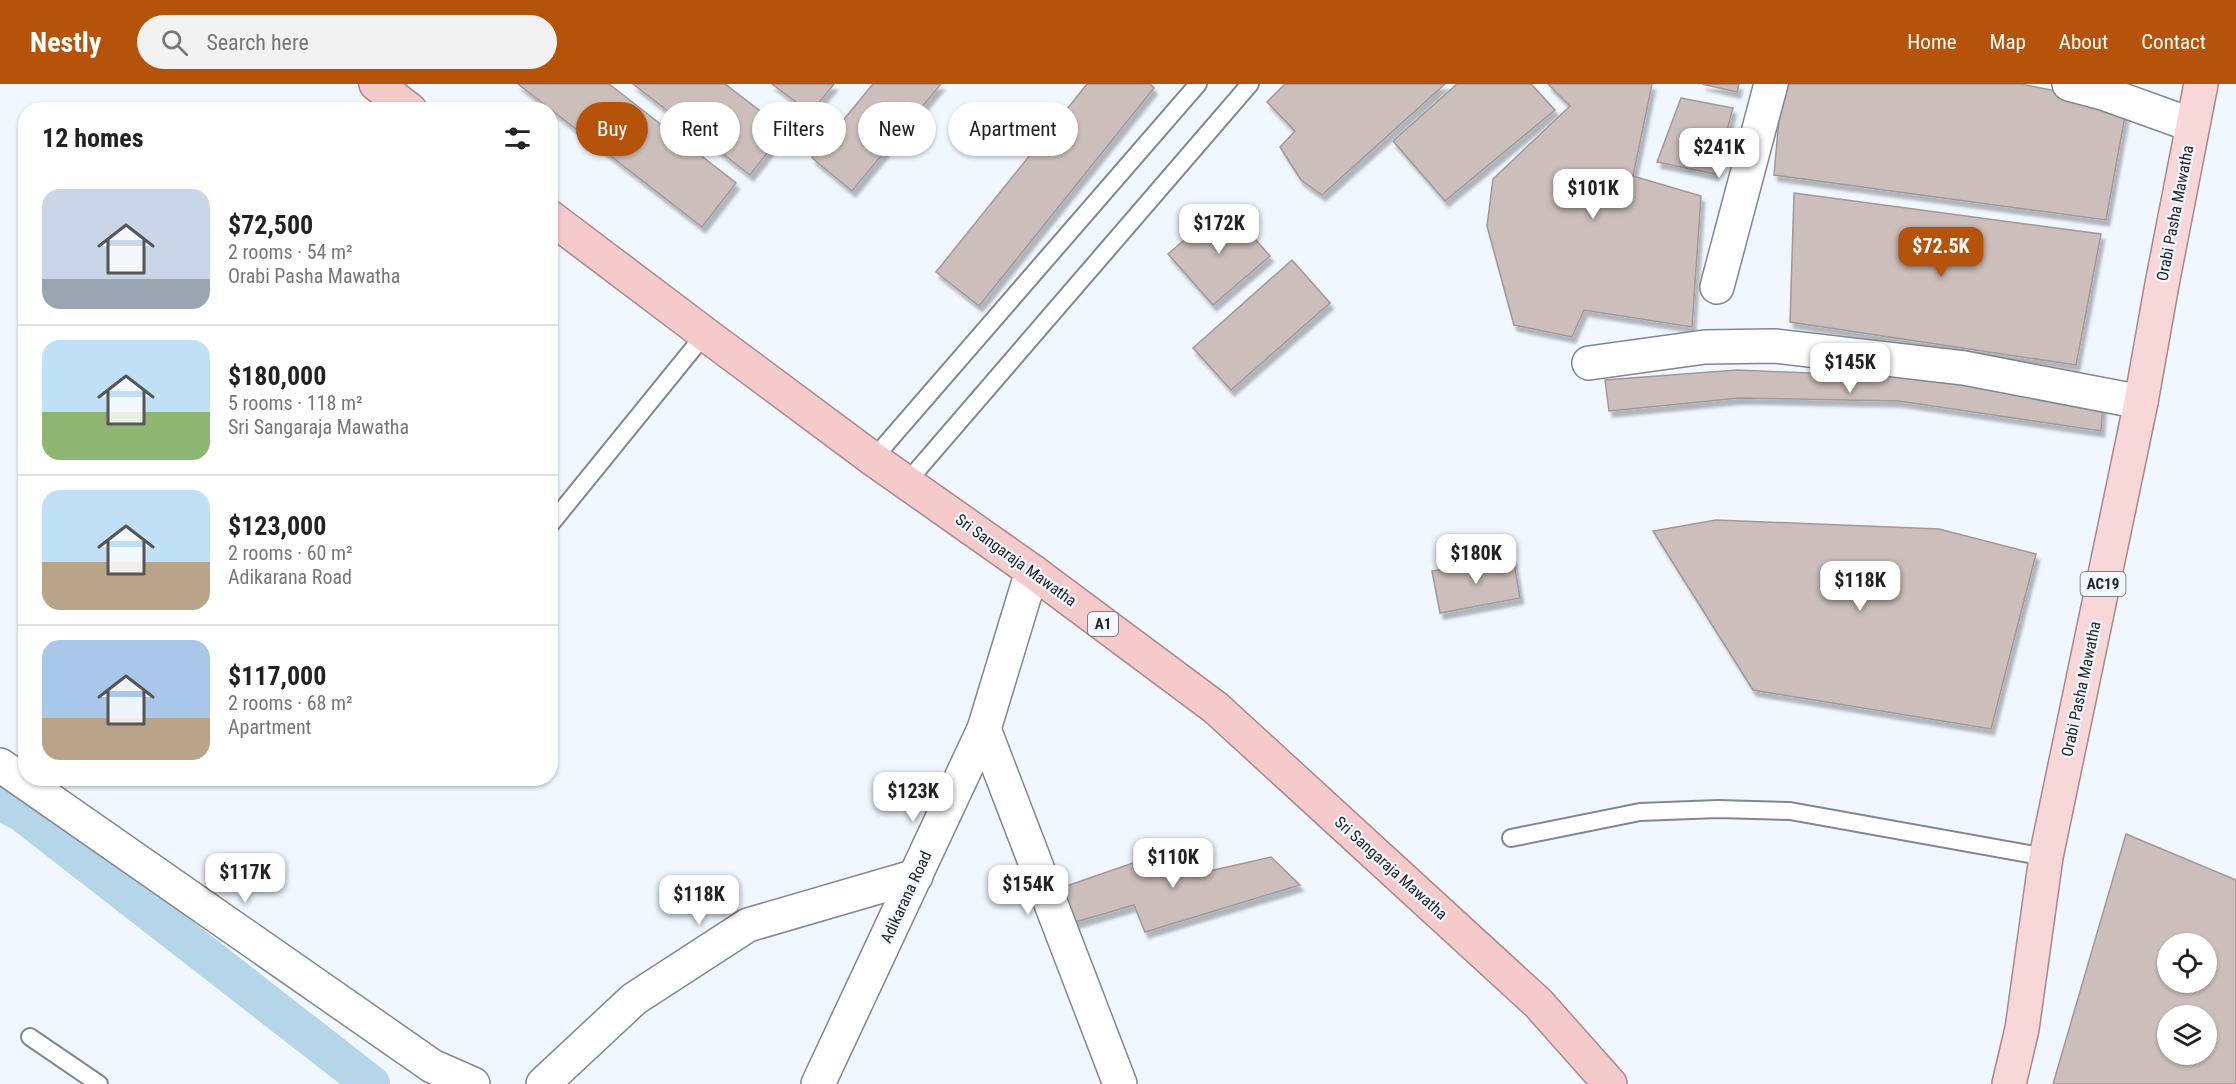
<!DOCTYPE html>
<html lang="en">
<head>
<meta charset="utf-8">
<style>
  :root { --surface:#fff; --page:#f2f2f2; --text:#222; --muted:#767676; --line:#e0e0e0; --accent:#b45309 }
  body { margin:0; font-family:"Roboto Condensed",sans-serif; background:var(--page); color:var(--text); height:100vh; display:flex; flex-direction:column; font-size:22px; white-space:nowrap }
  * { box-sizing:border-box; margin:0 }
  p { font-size:20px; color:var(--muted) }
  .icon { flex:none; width:33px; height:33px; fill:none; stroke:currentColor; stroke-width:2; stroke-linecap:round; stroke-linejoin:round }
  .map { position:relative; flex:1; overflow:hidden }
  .side { position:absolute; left:18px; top:18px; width:540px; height:684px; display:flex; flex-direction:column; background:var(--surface); border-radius:24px; box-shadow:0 2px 4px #0004 }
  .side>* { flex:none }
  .guide { position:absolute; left:576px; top:18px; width:570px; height:54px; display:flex; gap:12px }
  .controls { position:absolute; left:2157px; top:849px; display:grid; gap:12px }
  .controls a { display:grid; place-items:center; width:60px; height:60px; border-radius:50%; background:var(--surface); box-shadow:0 2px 4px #0004; font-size:30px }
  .price { position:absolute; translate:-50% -51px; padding:0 14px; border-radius:12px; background:#fff; color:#222; font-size:20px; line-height:39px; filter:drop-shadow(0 2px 3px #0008) }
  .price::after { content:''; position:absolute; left:50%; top:36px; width:18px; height:14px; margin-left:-9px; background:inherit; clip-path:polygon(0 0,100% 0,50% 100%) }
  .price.active { background:var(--accent); color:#fff }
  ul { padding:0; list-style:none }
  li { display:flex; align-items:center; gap:18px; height:150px; padding:0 24px }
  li+li { border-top:2px solid var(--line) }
  li span { display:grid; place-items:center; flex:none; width:168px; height:120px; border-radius:18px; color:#555 }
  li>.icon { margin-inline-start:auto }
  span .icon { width:72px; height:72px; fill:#fffc; stroke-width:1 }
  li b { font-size:26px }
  h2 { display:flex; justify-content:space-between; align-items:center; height:72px; padding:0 24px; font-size:26px }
  .pill { padding:0 21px; border-radius:27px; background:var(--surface); box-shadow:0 2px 4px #0004; font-size:21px; line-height:54px }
  .pill.active { background:var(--accent); color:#fff }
  header { display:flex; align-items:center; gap:36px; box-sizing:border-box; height:84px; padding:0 30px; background:var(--accent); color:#fff }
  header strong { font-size:28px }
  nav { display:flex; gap:33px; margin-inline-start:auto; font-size:21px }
  .search { width:420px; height:54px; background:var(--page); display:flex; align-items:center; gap:15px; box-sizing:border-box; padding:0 21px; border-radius:33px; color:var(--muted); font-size:22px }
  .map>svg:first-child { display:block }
</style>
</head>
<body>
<header>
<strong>Nestly</strong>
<div class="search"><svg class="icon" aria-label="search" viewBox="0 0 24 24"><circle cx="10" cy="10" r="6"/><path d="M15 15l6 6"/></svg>Search here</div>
<nav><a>Home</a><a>Map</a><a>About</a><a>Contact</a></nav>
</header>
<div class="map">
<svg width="2236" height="1000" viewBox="0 0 2236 1000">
  <defs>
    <filter id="shadow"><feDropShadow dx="3.5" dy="6" stdDeviation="1.5" flood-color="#0004"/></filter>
  </defs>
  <rect width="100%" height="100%" fill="#f0f7ff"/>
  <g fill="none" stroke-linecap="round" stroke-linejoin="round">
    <!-- canal -->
    <path stroke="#b5d5e9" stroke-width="38" d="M0 718 21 728 371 1000"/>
  </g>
  <!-- building -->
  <path fill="#cbbebb" stroke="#a49795" stroke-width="1.5" fill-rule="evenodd" filter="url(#shadow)" d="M518 0H609L736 99 702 143Z
    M633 0H725L785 46 750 91Z
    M772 0H834L811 29Z
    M873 0H941L852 107 812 74Z
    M1087 0H1150L1154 4 979 222 936 188Z
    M1285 0H1445L1322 111 1301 96 1280 63 1295 47 1267 18Z
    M1457 0H1531L1555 26 1445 117 1393 57Z
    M1548 0H1652L1633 92 1701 112 1692 243 1584 226 1572 253 1514 241 1487 142 1493 95 1570 22Z
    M1702 0H1739L1737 8Z
    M1782 0H2021L2127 21 2106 136 1774 91Z
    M1681 14 1733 24 1715 90 1657 78Z
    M1794 109 2101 150 2076 281 1790 238Z
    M1225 121 1270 172 1213 221 1168 170Z
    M1292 176 1330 219 1231 306 1193 264Z
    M1737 286 1905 293 2103 318 2101 347 1899 317 1739 314 1609 327 1605 296Z
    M1716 436 1939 445 2036 470 1991 645 1753 606 1653 447Z
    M1513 473 1520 514 1440 529 1432 487Z
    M2126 750 2236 796V1000H2053ZM2168 860H2206V898H2168ZM2168 932H2206V970H2168Z
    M1182 762 1192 791 1271 773 1300 801 1145 848 1134 821 1072 839 1058 805Z"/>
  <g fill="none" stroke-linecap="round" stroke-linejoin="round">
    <defs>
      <path id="service" d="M873 375 1198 0
        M907 398 1250 0
        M550 441 705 250
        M1511 754 1640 728 1718 725 1790 727 2046 773
        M30 953 99 1000"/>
      <path id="minor" d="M2069 0 2103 9 2192 41
        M1717 203 1771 0
        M1589 279 1705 263 1775 262 1964 284 2141 318
        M984 645 1120 1000
        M0 681 432 982 473 1000
        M543 1000 634 915 748 841 916 792"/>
      <path id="tertiary" d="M818 1000 984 645 1032 487"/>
      <path id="primary" d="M2009 1000 2022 945 2046 773 2141 318 2162 200 2201 0"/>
      <path id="trunk" d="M376 0 410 26
        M550 133 705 250 873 375 1032 487 1216 624 1538 919 1610 1000"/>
    </defs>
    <!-- service casing -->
    <use href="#service" stroke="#808790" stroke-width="20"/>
    <!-- minor casing -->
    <use href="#minor" stroke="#808790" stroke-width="36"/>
    <!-- tertiary casing -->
    <use href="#tertiary" stroke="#808790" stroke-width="36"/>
    <!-- primary casing -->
    <use href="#primary" stroke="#a9878a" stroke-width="36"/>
    <!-- trunk casing -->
    <use href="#trunk" stroke="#a9878a" stroke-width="36"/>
    <!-- service -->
    <use href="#service" stroke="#fff" stroke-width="16"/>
    <!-- minor -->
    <use href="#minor" stroke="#fff" stroke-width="33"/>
    <!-- tertiary -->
    <use href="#tertiary" stroke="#fff" stroke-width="33"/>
    <!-- primary -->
    <use href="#primary" stroke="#f7d7d8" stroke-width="33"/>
    <!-- trunk -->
    <use href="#trunk" stroke="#f4cacb" stroke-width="33"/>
  </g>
  <g text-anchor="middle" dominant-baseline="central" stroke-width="4.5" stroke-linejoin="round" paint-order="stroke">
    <!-- shield labels -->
    <g fill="#f0f7ff" stroke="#606368" stroke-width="1.5">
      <rect x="2080.5" y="488" width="45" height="24" rx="4.5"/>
      <rect x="1088" y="528" width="30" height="24" rx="4.5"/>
    </g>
    <g font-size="15" font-weight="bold" fill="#222428">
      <text x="2103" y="500">AC19</text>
      <text x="1103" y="540">A1</text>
    </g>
    <!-- street labels -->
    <g font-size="16" fill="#222428" stroke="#f0f7ff">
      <text transform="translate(2175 129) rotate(-79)">Orabi Pasha Mawatha</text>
      <text transform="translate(1016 476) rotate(36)">Sri Sangaraja Mawatha</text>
      <text transform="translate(2081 605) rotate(-78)">Orabi Pasha Mawatha</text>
      <text transform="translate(1391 784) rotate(42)">Sri Sangaraja Mawatha</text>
      <text transform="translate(906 813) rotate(-65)">Adikarana Road</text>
    </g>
  </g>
</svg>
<div class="controls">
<a><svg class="icon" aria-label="locate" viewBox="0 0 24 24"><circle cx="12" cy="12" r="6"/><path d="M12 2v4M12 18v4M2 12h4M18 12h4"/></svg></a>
<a><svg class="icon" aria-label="layers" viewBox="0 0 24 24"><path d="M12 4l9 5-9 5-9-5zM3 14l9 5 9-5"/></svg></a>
</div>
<b class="price" style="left:1719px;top:95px">$241K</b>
<b class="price" style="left:1593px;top:136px">$101K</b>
<b class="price" style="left:1219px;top:171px">$172K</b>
<b class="price active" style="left:1941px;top:194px">$72.5K</b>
<b class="price" style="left:1850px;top:310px">$145K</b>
<b class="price" style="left:1476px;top:501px">$180K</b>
<b class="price" style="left:1860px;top:528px">$118K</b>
<b class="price" style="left:913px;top:739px">$123K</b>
<b class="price" style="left:1173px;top:805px">$110K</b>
<b class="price" style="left:245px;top:820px">$117K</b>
<b class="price" style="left:1028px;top:832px">$154K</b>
<b class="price" style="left:699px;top:842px">$118K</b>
<div class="guide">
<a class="pill active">Buy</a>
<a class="pill">Rent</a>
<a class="pill">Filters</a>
<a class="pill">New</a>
<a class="pill">Apartment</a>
</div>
<section class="side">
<h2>12 homes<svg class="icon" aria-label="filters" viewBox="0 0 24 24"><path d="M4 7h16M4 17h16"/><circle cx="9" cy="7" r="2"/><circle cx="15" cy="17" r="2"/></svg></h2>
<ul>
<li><span style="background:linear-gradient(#c9d6e8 75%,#9aa5b1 0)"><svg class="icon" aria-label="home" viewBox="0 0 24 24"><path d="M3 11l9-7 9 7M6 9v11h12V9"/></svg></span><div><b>$72,500</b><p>2 rooms · 54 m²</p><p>Orabi Pasha Mawatha</p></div></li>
<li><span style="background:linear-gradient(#bfe0f5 60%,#8fb573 0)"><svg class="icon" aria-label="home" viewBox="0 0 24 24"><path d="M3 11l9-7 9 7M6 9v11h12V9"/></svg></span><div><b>$180,000</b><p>5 rooms · 118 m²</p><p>Sri Sangaraja Mawatha</p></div></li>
<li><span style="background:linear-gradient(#bfe0f5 60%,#b9a48a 0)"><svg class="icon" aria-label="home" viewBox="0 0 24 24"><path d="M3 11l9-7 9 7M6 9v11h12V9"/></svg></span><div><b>$123,000</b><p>2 rooms · 60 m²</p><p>Adikarana Road</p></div></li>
<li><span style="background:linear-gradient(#a9c7e8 65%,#b9a48a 0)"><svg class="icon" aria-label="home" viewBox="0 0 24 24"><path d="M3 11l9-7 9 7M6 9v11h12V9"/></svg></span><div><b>$117,000</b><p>2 rooms · 68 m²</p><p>Apartment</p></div></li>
</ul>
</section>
</div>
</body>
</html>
